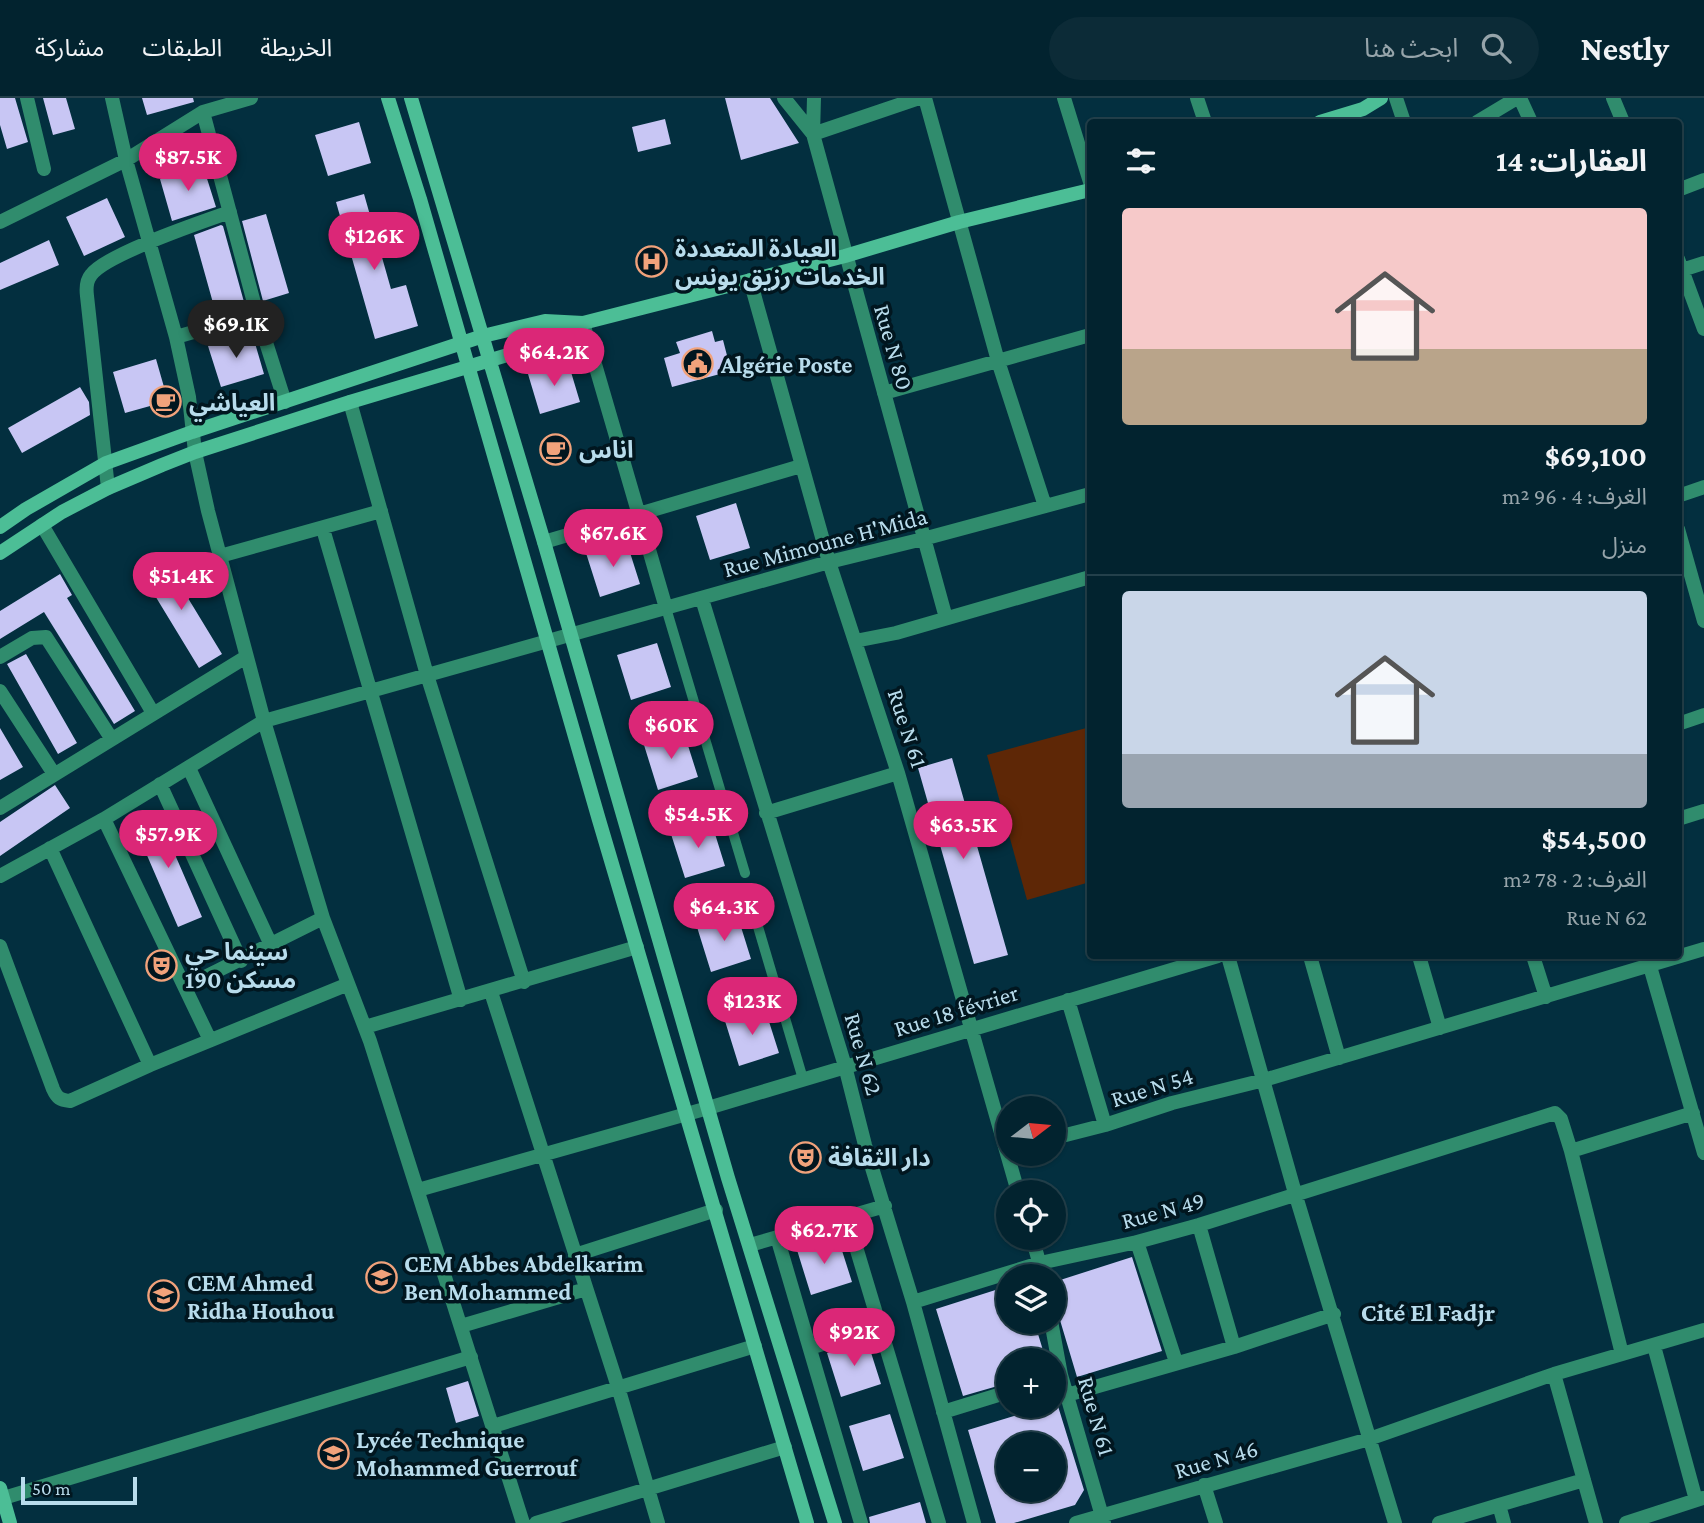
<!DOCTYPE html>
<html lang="ar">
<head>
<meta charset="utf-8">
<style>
  :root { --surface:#02232f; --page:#0c2b37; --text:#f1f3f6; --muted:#96a4aa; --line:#23404b; --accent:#db2777 }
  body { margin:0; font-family:"Crimson Pro","Noto Sans Arabic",serif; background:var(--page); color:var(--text); direction:rtl; height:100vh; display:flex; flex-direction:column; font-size:26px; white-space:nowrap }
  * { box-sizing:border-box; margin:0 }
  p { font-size:23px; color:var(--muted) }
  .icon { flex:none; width:38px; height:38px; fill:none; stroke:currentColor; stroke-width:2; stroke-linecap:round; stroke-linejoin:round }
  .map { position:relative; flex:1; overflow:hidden; direction:ltr }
  .side { position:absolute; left:1087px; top:21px; width:595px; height:840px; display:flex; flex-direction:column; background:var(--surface); border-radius:7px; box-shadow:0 2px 5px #0004,0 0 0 2px var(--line); direction:rtl }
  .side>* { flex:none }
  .needle { width:46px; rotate:74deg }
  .fabs { position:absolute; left:996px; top:998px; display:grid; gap:14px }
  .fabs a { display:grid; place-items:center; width:70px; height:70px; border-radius:50%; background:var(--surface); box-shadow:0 2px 5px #0004,0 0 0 2px var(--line); font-size:35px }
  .scale { position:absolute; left:21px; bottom:18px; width:116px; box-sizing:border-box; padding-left:7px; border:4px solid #b8dcec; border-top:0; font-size:19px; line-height:24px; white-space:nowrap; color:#b8dcec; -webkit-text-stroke:5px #01161f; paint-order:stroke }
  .price { position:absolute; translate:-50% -60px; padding:0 16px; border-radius:24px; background:var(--accent); color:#fff; font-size:23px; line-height:46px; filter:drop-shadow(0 2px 4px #0008) }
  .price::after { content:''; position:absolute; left:50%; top:42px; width:21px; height:16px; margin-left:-10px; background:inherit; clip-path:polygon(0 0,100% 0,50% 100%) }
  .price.active { background:#222; color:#fff }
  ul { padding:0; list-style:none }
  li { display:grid; align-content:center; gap:14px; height:371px; padding:0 35px }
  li+li { border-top:2px solid var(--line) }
  li span { display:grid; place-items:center; height:217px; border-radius:7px; color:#555 }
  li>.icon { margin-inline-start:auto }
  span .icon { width:126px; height:126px; fill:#fffc; stroke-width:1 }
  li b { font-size:30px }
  h2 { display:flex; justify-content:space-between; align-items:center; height:84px; padding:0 35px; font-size:30px }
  header { display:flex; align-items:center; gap:42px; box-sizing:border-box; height:98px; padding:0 35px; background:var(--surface); border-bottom:2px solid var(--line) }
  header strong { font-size:33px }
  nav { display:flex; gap:38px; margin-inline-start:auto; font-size:24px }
  .search { width:490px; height:63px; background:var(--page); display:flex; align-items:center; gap:18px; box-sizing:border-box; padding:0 24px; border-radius:38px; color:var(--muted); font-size:26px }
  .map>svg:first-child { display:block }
</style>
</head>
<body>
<header>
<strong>Nestly</strong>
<div class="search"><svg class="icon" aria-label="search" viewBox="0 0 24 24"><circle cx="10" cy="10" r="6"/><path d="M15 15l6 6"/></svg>ابحث هنا</div>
<nav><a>الخريطة</a><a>الطبقات</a><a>مشاركة</a></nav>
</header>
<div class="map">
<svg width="1704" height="1425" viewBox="0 0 1704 1425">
  <rect width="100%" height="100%" fill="#032f3f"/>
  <!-- green -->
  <path fill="#5e2706" d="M1090 629V784L1027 802 987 657Z"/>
  <!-- building -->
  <path fill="#c8c6f4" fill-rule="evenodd" d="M0 0H15L28 44 7 51 0 27Z
    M43 0H66L75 31 53 37Z
    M142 0H193L194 4 147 17Z
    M725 0H770L799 45 741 62Z
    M665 21 671 46 638 54 632 29Z
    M359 24 371 65 328 78 315 37Z
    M203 68 216 109 172 123 160 81Z
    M364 96 391 191 406 187 418 228 375 241 336 104Z
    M107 100 125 139 84 158 66 119Z
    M266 116 289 195 263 203 242 123Z
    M221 127 223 128 244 204 215 212 194 137Z
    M49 142 59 167 0 192V165Z
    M712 233 715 244 723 242 731 273 672 289 664 260 680 255 676 244Z
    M252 235 264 276 221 289 208 248Z
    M156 261 168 303 125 315 113 274Z
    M568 264 580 304 540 316 528 276Z
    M80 289 89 304 90 317 22 355 8 330Z
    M736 405 750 450 710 462 696 418Z
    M626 442 640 486 600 499 586 455Z
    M163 459 222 556 199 570 140 473Z
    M60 476 72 497 67 500 135 613 114 626 44 514 0 541V513Z
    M657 545 671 589 631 602 617 557Z
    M26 556 77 645 58 656 7 566Z
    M0 630 23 669 0 682Z
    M684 635 698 679 658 692 644 647Z
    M952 660 1008 857 974 866 918 670Z
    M55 687 70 710 0 758V724Z
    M157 715 202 819 178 829 133 725Z
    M711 723 725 768 685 780 671 736Z
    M737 816 751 861 711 874 697 829Z
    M765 911 779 955 739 968 725 923Z
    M838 1140 852 1184 811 1197 797 1152Z
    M1132 1159 1162 1253 1077 1279 1054 1202V1184Z
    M1008 1188V1223H1034L1046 1262H1008V1285L963 1298 936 1211Z
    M867 1242 881 1286 841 1299 827 1255Z
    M468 1283 479 1318 456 1325 446 1290Z
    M1057 1305 1084 1392 1075 1407 1014 1425H996L968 1332ZM1008 1346H1054V1391H1008Z
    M890 1316 904 1360 863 1373 849 1328Z
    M920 1404 926 1425H870L869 1419Z"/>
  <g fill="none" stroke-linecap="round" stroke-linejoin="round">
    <!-- lane -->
    <path stroke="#308c6d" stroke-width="10" d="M666 510 745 775
      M751 805 803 981"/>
    <!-- street -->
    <path stroke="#308c6d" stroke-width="14" d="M27 0 44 71
      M112 0 126 62 176 239 189 299 195 354 208 413 264 623 323 820 370 943 523 1425
      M784 0 813 36 946 520
      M925 0 998 263 1045 408
      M1064 0 1090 84
      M1197 0 1205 24
      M1396 0 1404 24
      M1520 0 1531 24
      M1613 0 1623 24
      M203 14 257 216 285 304
      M1477 24 1517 0
      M813 36 919 0
      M813 36 814 0
      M1678 92 1704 82
      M0 124 126 62 203 14 251 0
      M1678 161 1704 231
      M1682 172 1704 165
      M750 182 829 464 898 675 1018 1094
      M583 225 666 510
      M176 239 257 216
      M884 295 1090 237
      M350 304 427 577 524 884
      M108 390 87 198C86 190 86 183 91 177 106 156 202 124 230 114
      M1678 398 1704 389
      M42 427 153 615
      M323 431 461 902
      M1678 431 1704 523
      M544 444 801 368
      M220 458 381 413
      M702 501 845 968 865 1047 913 1204 974 1425
      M855 543 896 535 1090 479
      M0 559 32 540 46 539 111 640
      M0 593 54 676
      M1678 626 1704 617
      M189 670 271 847
      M160 686 241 863
      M0 710 246 559
      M766 715 898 675
      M104 721 210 942
      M1678 721 1704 713
      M50 750 150 967
      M0 778 104 721 264 623 829 464 923 441 1090 396
      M0 848 53 991C57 1000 60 1002 70 1003L150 967 346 887
      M1228 858 1295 1095 1395 1425
      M1310 858 1339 960
      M1419 858 1440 930
      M1533 858 1546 899
      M1647 858 1704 1055
      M185 889 323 820
      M491 894 618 1289 658 1425
      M1068 902 1105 1027
      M365 929 637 849
      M1054 1040 1105 1027 1172 1005 1264 982 1704 851
      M1571 1053 1693 1015
      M418 1092 708 1010 1218 858
      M847 1119 939 1425
      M1199 1127 1234 1249
      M777 1139 861 1425
      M1032 1139 1043 1178
      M1137 1144 1176 1264
      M750 1147 885 1108
      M575 1157 716 1112
      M913 1204 1040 1165 1137 1144 1199 1127 1555 1015 1561 1021 1571 1053 1622 1256
      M1051 1223 1061 1277 1104 1425
      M461 1228 586 1191
      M1654 1248 1696 1402
      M810 1250 878 1228
      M1554 1276 1596 1425
      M1067 1297 1234 1249 1334 1216
      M943 1314 1008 1294
      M493 1328 755 1248
      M1204 1387 1216 1425
      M0 1401 471 1259
      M536 1425 785 1349
      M1076 1425 1369 1341 1554 1276 1704 1232
      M1439 1425 1499 1407
      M1504 1425 1499 1407 1584 1382
      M1626 1425 1703 1400"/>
    <!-- secondary -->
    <path stroke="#4cbe96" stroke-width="14" d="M388 0 420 101 599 722 807 1425
      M411 0 544 444 728 1080 835 1425
      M1320 24 1363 11 1381 0
      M0 429 26 411 106 365 192 334 483 238 545 223 583 225 845 158 959 124 1090 92
      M0 455 62 414 108 390 162 367 195 354 350 304 551 244 583 225
      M0 1390 10 1425"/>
  </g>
  <!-- icons -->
  <defs>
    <symbol id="hospital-ring" viewBox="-11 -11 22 22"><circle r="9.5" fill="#01161f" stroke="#f1a27b" stroke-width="1.5"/><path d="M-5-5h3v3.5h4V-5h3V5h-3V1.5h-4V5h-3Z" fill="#f1a27b"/></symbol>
    <symbol id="civic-ring" viewBox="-11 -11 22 22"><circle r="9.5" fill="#01161f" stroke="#f1a27b" stroke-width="1.5"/><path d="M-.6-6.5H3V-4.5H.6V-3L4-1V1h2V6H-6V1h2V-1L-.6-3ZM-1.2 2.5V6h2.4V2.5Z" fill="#f1a27b"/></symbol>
    <symbol id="cafe-ring" viewBox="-11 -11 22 22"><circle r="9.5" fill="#01161f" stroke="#f1a27b" stroke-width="1.5"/><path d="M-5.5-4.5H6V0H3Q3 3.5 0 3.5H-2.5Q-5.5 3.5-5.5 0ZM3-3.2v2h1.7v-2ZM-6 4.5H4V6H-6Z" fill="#f1a27b"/></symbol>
    <symbol id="theatre-ring" viewBox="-11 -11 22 22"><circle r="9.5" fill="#01161f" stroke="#f1a27b" stroke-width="1.5"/><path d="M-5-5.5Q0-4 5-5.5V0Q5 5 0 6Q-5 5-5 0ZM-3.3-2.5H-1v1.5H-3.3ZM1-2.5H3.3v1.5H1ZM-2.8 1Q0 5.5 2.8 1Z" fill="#f1a27b"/></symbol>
    <symbol id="school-ring" viewBox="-11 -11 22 22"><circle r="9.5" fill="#01161f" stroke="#f1a27b" stroke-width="1.5"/><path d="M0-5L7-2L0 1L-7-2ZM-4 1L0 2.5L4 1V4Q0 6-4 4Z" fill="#f1a27b"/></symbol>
  </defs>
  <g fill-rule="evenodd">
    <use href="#hospital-ring" x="634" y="146" width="35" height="35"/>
    <use href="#civic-ring" x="680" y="248" width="35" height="35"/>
    <use href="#cafe-ring" x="148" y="286" width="35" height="35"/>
    <use href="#cafe-ring" x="538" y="334" width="35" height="35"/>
    <use href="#theatre-ring" x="144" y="850" width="35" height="35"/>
    <use href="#theatre-ring" x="788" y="1042" width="35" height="35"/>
    <use href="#school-ring" x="364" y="1162" width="35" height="35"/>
    <use href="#school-ring" x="146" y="1180" width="35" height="35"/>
    <use href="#school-ring" x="316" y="1338" width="35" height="35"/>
  </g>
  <g text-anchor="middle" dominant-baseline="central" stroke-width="7" stroke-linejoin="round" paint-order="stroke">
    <!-- poi labels -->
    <g font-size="24" font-weight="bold" fill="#b8dcec" stroke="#01161f" text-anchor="start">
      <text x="675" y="150">العيادة المتعددة<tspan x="675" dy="28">الخدمات رزيق يونس</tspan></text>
      <text x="721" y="266">Algérie Poste</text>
      <text x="189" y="304">العياشي</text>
      <text x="579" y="351">اناس</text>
      <text x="185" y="853">سينما حي<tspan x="185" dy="28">190 مسكن</tspan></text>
      <text x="828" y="1059">دار الثقافة</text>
      <text x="404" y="1165">CEM Abbes Abdelkarim<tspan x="404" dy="28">Ben Mohammed</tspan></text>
      <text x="187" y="1184">CEM Ahmed<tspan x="187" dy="28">Ridha Houhou</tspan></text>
      <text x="356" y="1341">Lycée Technique<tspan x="356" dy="28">Mohammed Guerrouf</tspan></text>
    </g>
    <!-- street labels -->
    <g font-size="24" fill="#b8dcec" stroke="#01161f">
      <text transform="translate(894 249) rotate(74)">Rue N 80</text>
      <text transform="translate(825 444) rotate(-15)">Rue Mimoune H'Mida</text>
      <text transform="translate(908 630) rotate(72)">Rue N 61</text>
      <text transform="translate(956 912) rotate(-17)">Rue 18 février</text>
      <text transform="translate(864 956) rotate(74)">Rue N 62</text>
      <text transform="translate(1152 989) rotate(-17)">Rue N 54</text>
      <text transform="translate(1163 1112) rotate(-15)">Rue N 49</text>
      <text transform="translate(1097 1318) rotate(74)">Rue N 61</text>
      <text transform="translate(1216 1361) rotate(-16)">Rue N 46</text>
    </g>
    <!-- neighbourhood labels -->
    <g font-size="26" font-weight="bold" fill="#b8dcec" stroke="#01161f">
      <text x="1428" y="1214">Cité El Fadjr</text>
    </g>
  </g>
</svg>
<div class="fabs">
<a><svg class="needle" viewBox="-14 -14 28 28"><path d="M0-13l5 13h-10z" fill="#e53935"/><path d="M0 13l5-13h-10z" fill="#96a4aa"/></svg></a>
<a><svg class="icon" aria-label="locate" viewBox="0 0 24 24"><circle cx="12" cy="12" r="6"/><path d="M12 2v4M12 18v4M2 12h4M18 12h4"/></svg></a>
<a><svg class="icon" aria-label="layers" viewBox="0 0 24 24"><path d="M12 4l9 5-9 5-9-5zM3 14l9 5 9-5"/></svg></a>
<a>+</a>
<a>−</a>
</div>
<div class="scale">50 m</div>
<b class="price" style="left:188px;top:95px">$87.5K</b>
<b class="price" style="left:374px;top:174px">$126K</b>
<b class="price active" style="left:236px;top:262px">$69.1K</b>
<b class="price" style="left:554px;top:290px">$64.2K</b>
<b class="price" style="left:613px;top:471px">$67.6K</b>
<b class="price" style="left:181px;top:514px">$51.4K</b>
<b class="price" style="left:671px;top:663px">$60K</b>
<b class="price" style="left:698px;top:752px">$54.5K</b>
<b class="price" style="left:963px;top:763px">$63.5K</b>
<b class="price" style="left:168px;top:772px">$57.9K</b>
<b class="price" style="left:724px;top:845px">$64.3K</b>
<b class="price" style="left:752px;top:939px">$123K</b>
<b class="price" style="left:824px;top:1168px">$62.7K</b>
<b class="price" style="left:854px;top:1270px">$92K</b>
<section class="side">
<h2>العقارات: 14<svg class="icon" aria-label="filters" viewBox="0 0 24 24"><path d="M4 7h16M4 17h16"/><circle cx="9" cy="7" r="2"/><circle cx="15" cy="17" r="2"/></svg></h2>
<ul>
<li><span style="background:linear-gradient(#f6c9c9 65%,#b9a48a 0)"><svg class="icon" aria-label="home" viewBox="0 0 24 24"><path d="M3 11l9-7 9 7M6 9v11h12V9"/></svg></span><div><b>$69,100</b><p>الغرف: 4 · 96 m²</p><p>منزل</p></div></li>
<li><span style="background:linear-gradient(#c9d6e8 75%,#9aa5b1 0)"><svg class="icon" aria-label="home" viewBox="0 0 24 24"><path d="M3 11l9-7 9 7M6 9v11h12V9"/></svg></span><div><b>$54,500</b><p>الغرف: 2 · 78 m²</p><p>Rue N 62</p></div></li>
</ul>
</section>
</div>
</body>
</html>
